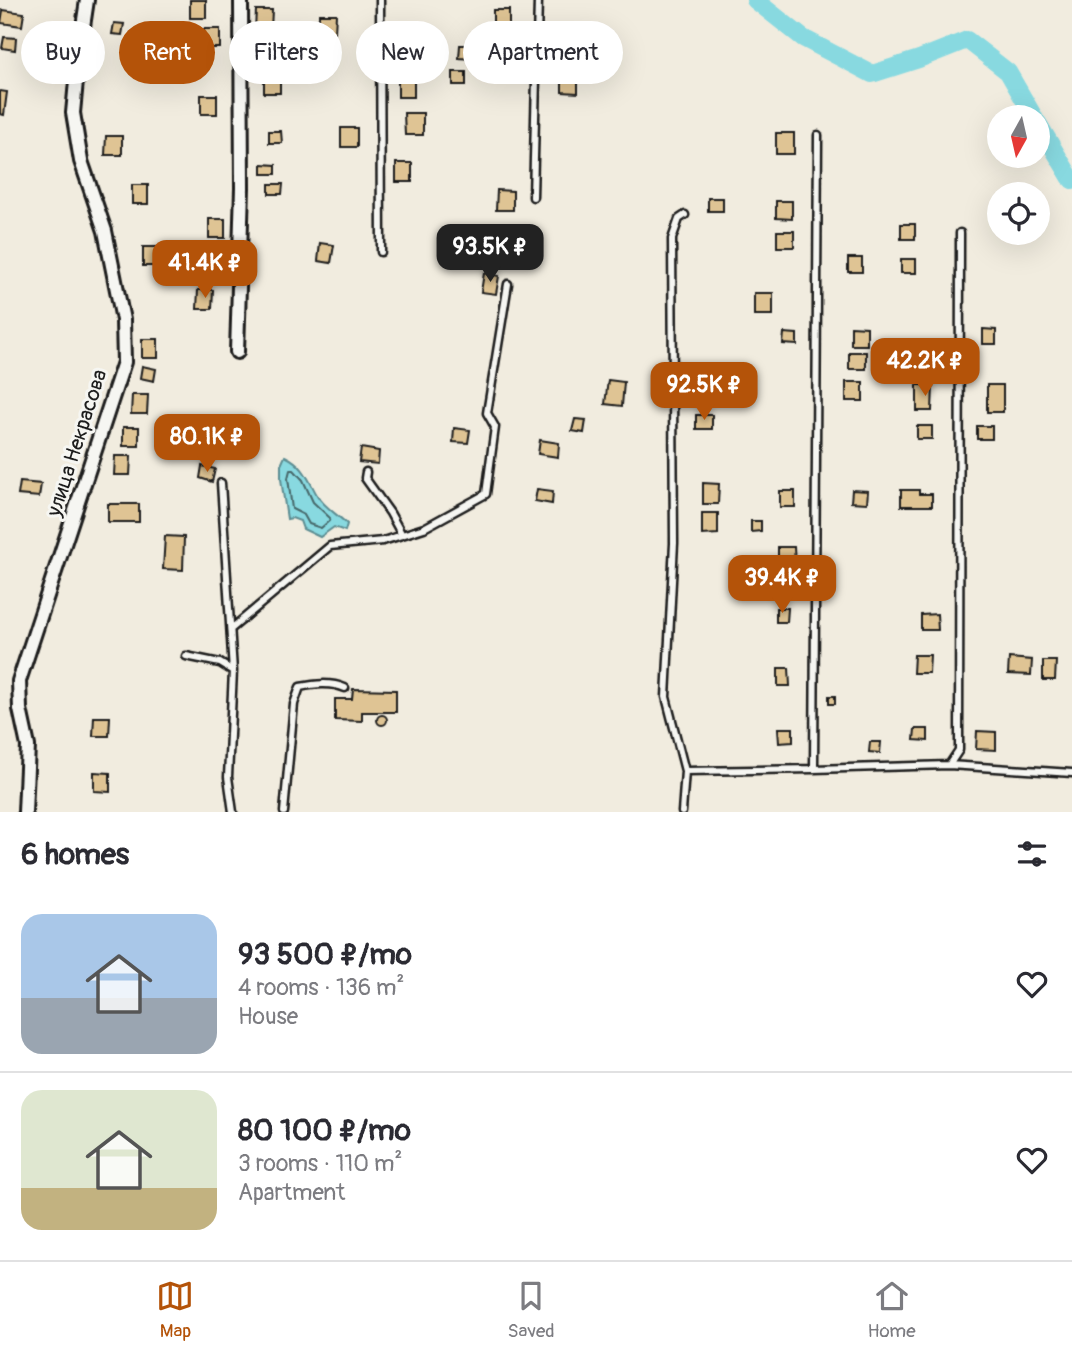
<!DOCTYPE html>
<html lang="en">
<head>
<meta charset="utf-8">
<style>
  :root { --surface:#fff; --page:#f2f2f3; --text:#2b2b33; --muted:#7c7c81; --line:#e1e1e2; --accent:#b45309 }
  body { margin:0; font-family:Pangolin,sans-serif; background:var(--page); color:var(--text); height:100vh; display:flex; flex-direction:column; font-size:26px; white-space:nowrap }
  * { box-sizing:border-box; margin:0 }
  p { font-size:23px; color:var(--muted) }
  .icon { flex:none; width:38px; height:38px; fill:none; stroke:currentColor; stroke-width:2; stroke-linecap:round; stroke-linejoin:round }
  .map { position:relative; height:812px; overflow:hidden }
  .panel { display:flex; flex-direction:column; background:var(--surface); flex:1 }
  .panel>* { flex:none }
  .hud { position:absolute; left:21px; top:21px; width:700px; height:63px; display:flex; gap:14px }
  .needle { width:46px; rotate:188deg }
  .fabs { position:absolute; left:987px; top:105px; display:grid; gap:14px }
  .fabs a { display:grid; place-items:center; width:63px; height:63px; border-radius:50%; background:var(--surface); box-shadow:0 7px 28px #0002; font-size:35px }
  .price { position:absolute; translate:-50% -60px; padding:0 16px; border-radius:14px; background:var(--accent); color:#fff; font-size:23px; line-height:46px; filter:drop-shadow(0 2px 4px #0008) }
  .price::after { content:''; position:absolute; left:50%; top:42px; width:21px; height:16px; margin-left:-10px; background:inherit; clip-path:polygon(0 0,100% 0,50% 100%) }
  .price.selected { background:#222; color:#fff }
  ul { padding:0; list-style:none }
  li { display:flex; align-items:center; gap:21px; height:175px; padding:0 21px }
  li+li { border-top:2px solid var(--line) }
  li span { display:grid; place-items:center; flex:none; width:196px; height:140px; border-radius:21px; color:#555 }
  li>.icon { margin-inline-start:auto }
  span .icon { width:84px; height:84px; fill:#fffc; stroke-width:1 }
  li b { font-size:30px }
  h2 { display:flex; justify-content:space-between; align-items:center; height:84px; padding:0 21px; font-size:30px }
  .chip { padding:0 24px; border-radius:32px; background:var(--surface); box-shadow:0 7px 28px #0002; font-size:24px; line-height:63px }
  .chip.selected { background:var(--accent); color:#fff }
  .dock { display:flex; justify-content:space-around; align-items:center; height:98px; border-top:2px solid var(--line); background:var(--surface); font-size:19px; color:var(--muted) }
  .dock a { display:grid; justify-items:center; gap:4px }
  .dock .selected { color:var(--accent) }
  .map>svg:first-child { display:block }
</style>
</head>
<body>
<div class="map">
<svg width="1072" height="812" viewBox="0 0 1072 812">
  <rect width="100%" height="100%" fill="#f1ecdf"/>
  <filter id="ink" filterUnits="userSpaceOnUse"><feTurbulence type="fractalNoise" baseFrequency=".0143" numOctaves="2"/><feDisplacementMap in="SourceGraphic" scale="14" xChannelSelector="R" yChannelSelector="G"/><feConvolveMatrix kernelMatrix="1 2 1 2 8 2 1 2 1" color-interpolation-filters="sRGB"/></filter>
  <g filter="url(#ink)">
    <!-- water -->
    <path fill="#88d9e0" stroke="#5d8d92" stroke-width="2" d="M285 456C304 465 308 479 317 495 323 506 338 515 347 524L345 531 334 527 320 537 303 529 300 521 292 518 287 519 281 479V465Z"/>
    <g fill="none" stroke-linecap="round" stroke-linejoin="round">
      <!-- shore -->
      <path stroke="#47686a" stroke-width="2" d="M290 470H294L303 480 313 502 330 518 329 521 321 528 309 524 304 515 292 509 288 478Z"/>
      <!-- river -->
      <path stroke="#88d9e0" stroke-width="18" d="M755 0 803 38 872 74 919 59 967 40 1008 72 1034 117
        M1038 123 1072 180"/>
    </g>
    <!-- building -->
    <path fill="#dfc494" stroke="#1c1c1c" stroke-width="2" d="M190 0H206V18H190Z
      M3 10 24 13 22 26 1 23Z
      M256 10H272L271 29H255Z
      M493 10H509V29H493Z
      M319 14H336L335 33H319Z
      M114 23 124 24 122 35 112 34Z
      M204 29H220V48H204Z
      M4 37 16 38 15 50 2 48Z
      M252 41H268V60H252Z
      M415 45H431V64H415Z
      M460 45H474L473 59 459 58Z
      M453 72H466V85H453Z
      M562 73H578V93L562 92Z
      M264 78H280V93H264Z
      M398 78H414V97H398Z
      M0 91 7 92 4 115 0 114Z
      M201 95H217V114H201Z
      M404 113H423V135H405Z
      M341 128H357V147H341Z
      M269 131H281L282 143H269Z
      M776 133H794V154H776Z
      M106 136H122V155H105Z
      M396 163H412V182H396Z
      M262 164 276 165V174H262Z
      M269 184H283L282 194H269Z
      M132 185H148V204H132Z
      M497 190 513 191V210H496Z
      M708 198H723V211H708Z
      M776 201H792V219L776 218Z
      M209 219H225V238H209Z
      M901 224H915V239H901Z
      M777 231H794V247H777Z
      M320 243 334 245 331 263 318 261Z
      M143 247H159V266H143Z
      M182 249 196 250V269L181 268Z
      M848 258H862V272H848Z
      M901 259H916V273H901Z
      M484 273 499 276 496 294 481 292Z
      M198 290H213L212 309H197Z
      M754 293H773V315H754Z
      M851 326 867 327V345H851Z
      M983 329 996 330V344H983Z
      M784 333 797 334V345L783 344Z
      M142 339H158V358H142Z
      M849 352H866V369H849Z
      M142 366 156 369 154 381 140 378Z
      M710 367V381H696V368Z
      M608 380 624 382 622 406 605 404Z
      M846 382H863V401H846Z
      M917 385H933L932 411H917Z
      M987 385H1003V412H987Z
      M132 395H148L147 414H131Z
      M696 415H712V429H696Z
      M575 419 586 420 584 433 572 431Z
      M917 426H932V439H917Z
      M977 426H992V439H977Z
      M123 427H139V446H123Z
      M454 428 470 430 468 443 453 442Z
      M540 440 559 443 558 457 538 454Z
      M361 448 379 451 378 464 359 462Z
      M115 456H131L130 475H114Z
      M202 466 215 469 212 482 200 478Z
      M20 482 41 484 39 497 18 495Z
      M703 483 719 484 718 504H703Z
      M537 489 553 491 552 504 535 501Z
      M852 490 868 491 867 503 851 502Z
      M901 490H919V494H932V506H901Z
      M780 491H795V507H780Z
      M108 504H139V522H108Z
      M702 513H718V534L702 535Z
      M751 521H761V531L751 532Z
      M165 536 184 537 183 570 163 569Z
      M778 547H794L795 562H778Z
      M776 608H788L787 622H776Z
      M937 614 938 630H921V615Z
      M914 655H930L929 673H913Z
      M1009 658 1032 660 1031 675 1008 674Z
      M1043 661H1056L1055 680H1043Z
      M778 668H789L790 686H778Z
      M353 689 396 690V712H362V721L335 720V699H352Z
      M829 696H835V704H829Z
      M377 720a5 5 0 1 1 10 0a5 5 0 1 1-10 0Z
      M94 717H110L109 736H93Z
      M778 728H793V742L779 743Z
      M915 729H928V741L914 740Z
      M977 731 996 732V750L976 749Z
      M870 742H881L880 753 869 752Z
      M94 772 110 773V792L94 791Z"/>
    <g fill="none" stroke-linecap="round" stroke-linejoin="round">
      <defs>
        <path id="lane" d="M380 0 381 252
          M533 197 538 0
          M366 472 365 478 390 513 402 535
          M221 483 233 671 228 777 233 812
          M231 629 330 546 383 541 424 528 486 494 495 427 487 413 508 284
          M186 656 220 663 233 671
          M949 765 1072 773
          M814 769 949 765 959 750 960 233
          M685 771 814 769 818 135
          M284 812 294 704 300 687C315 684 330 682 345 688
          M682 812 685 771 666 697 674 543 672 239 679 219 685 215"/>
        <path id="street" d="M237 352 242 188 241 0
          M25 812 28 746 20 709 19 681 124 362 123 320 105 231 81 161 73 113 78 60 87 0"/>
      </defs>
      <!-- lane casing -->
      <use href="#lane" stroke="#1c1c1c" stroke-width="11"/>
      <!-- street casing -->
      <use href="#street" stroke="#1c1c1c" stroke-width="18"/>
      <!-- lane -->
      <use href="#lane" stroke="#f6f6f2" stroke-width="6"/>
      <!-- street -->
      <use href="#street" stroke="#f6f6f2" stroke-width="12"/>
    </g>
  </g>
  <g text-anchor="middle" dominant-baseline="central" stroke-width="6" stroke-linejoin="round" paint-order="stroke">
    <!-- street labels -->
    <g font-size="21" fill="#1c1c1c" stroke="#f6f6f2">
      <text transform="translate(77 443) rotate(-72)">улица Некрасова</text>
    </g>
  </g>
</svg>
<div class="fabs">
<a><svg class="needle" viewBox="-14 -14 28 28"><path d="M0-13l5 13h-10z" fill="#e53935"/><path d="M0 13l5-13h-10z" fill="#7c7c81"/></svg></a>
<a><svg class="icon" aria-label="locate" viewBox="0 0 24 24"><circle cx="12" cy="12" r="6"/><path d="M12 2v4M12 18v4M2 12h4M18 12h4"/></svg></a>
</div>
<b class="price selected" style="left:490px;top:284px">93.5K ₽</b>
<b class="price" style="left:205px;top:300px">41.4K ₽</b>
<b class="price" style="left:925px;top:398px">42.2K ₽</b>
<b class="price" style="left:704px;top:422px">92.5K ₽</b>
<b class="price" style="left:207px;top:474px">80.1K ₽</b>
<b class="price" style="left:782px;top:615px">39.4K ₽</b>
<div class="hud">
<a class="chip">Buy</a>
<a class="chip selected">Rent</a>
<a class="chip">Filters</a>
<a class="chip">New</a>
<a class="chip">Apartment</a>
</div>
</div>
<section class="panel">
<h2>6 homes<svg class="icon" aria-label="filters" viewBox="0 0 24 24"><path d="M4 7h16M4 17h16"/><circle cx="9" cy="7" r="2"/><circle cx="15" cy="17" r="2"/></svg></h2>
<ul>
<li><span style="background:linear-gradient(#a9c7e8 60%,#9aa5b1 0)"><svg class="icon" aria-label="home" viewBox="0 0 24 24"><path d="M3 11l9-7 9 7M6 9v11h12V9"/></svg></span><div><b>93 500 ₽/mo</b><p>4 rooms · 136 m²</p><p>House</p></div><svg class="icon" aria-label="heart" viewBox="0 0 24 24"><path d="M12 20l-8-8c-3-5 5-10 8-4 3-6 11-1 8 4z"/></svg></li>
<li><span style="background:linear-gradient(#dfe7d0 70%,#c2b280 0)"><svg class="icon" aria-label="home" viewBox="0 0 24 24"><path d="M3 11l9-7 9 7M6 9v11h12V9"/></svg></span><div><b>80 100 ₽/mo</b><p>3 rooms · 110 m²</p><p>Apartment</p></div><svg class="icon" aria-label="heart" viewBox="0 0 24 24"><path d="M12 20l-8-8c-3-5 5-10 8-4 3-6 11-1 8 4z"/></svg></li>
</ul>
</section>
<nav class="dock">
<a class="selected"><svg class="icon" aria-label="map" viewBox="0 0 24 24"><path d="M3 6l6-2 6 2 6-2v14l-6 2-6-2-6 2zM9 4v14M15 6v14"/></svg>Map</a>
<a><svg class="icon" aria-label="saved" viewBox="0 0 24 24"><path d="M7 4h10v16l-5-4-5 4z"/></svg>Saved</a>
<a><svg class="icon" aria-label="home" viewBox="0 0 24 24"><path d="M3 11l9-7 9 7M6 9v11h12V9"/></svg>Home</a>
</nav>
</body>
</html>
